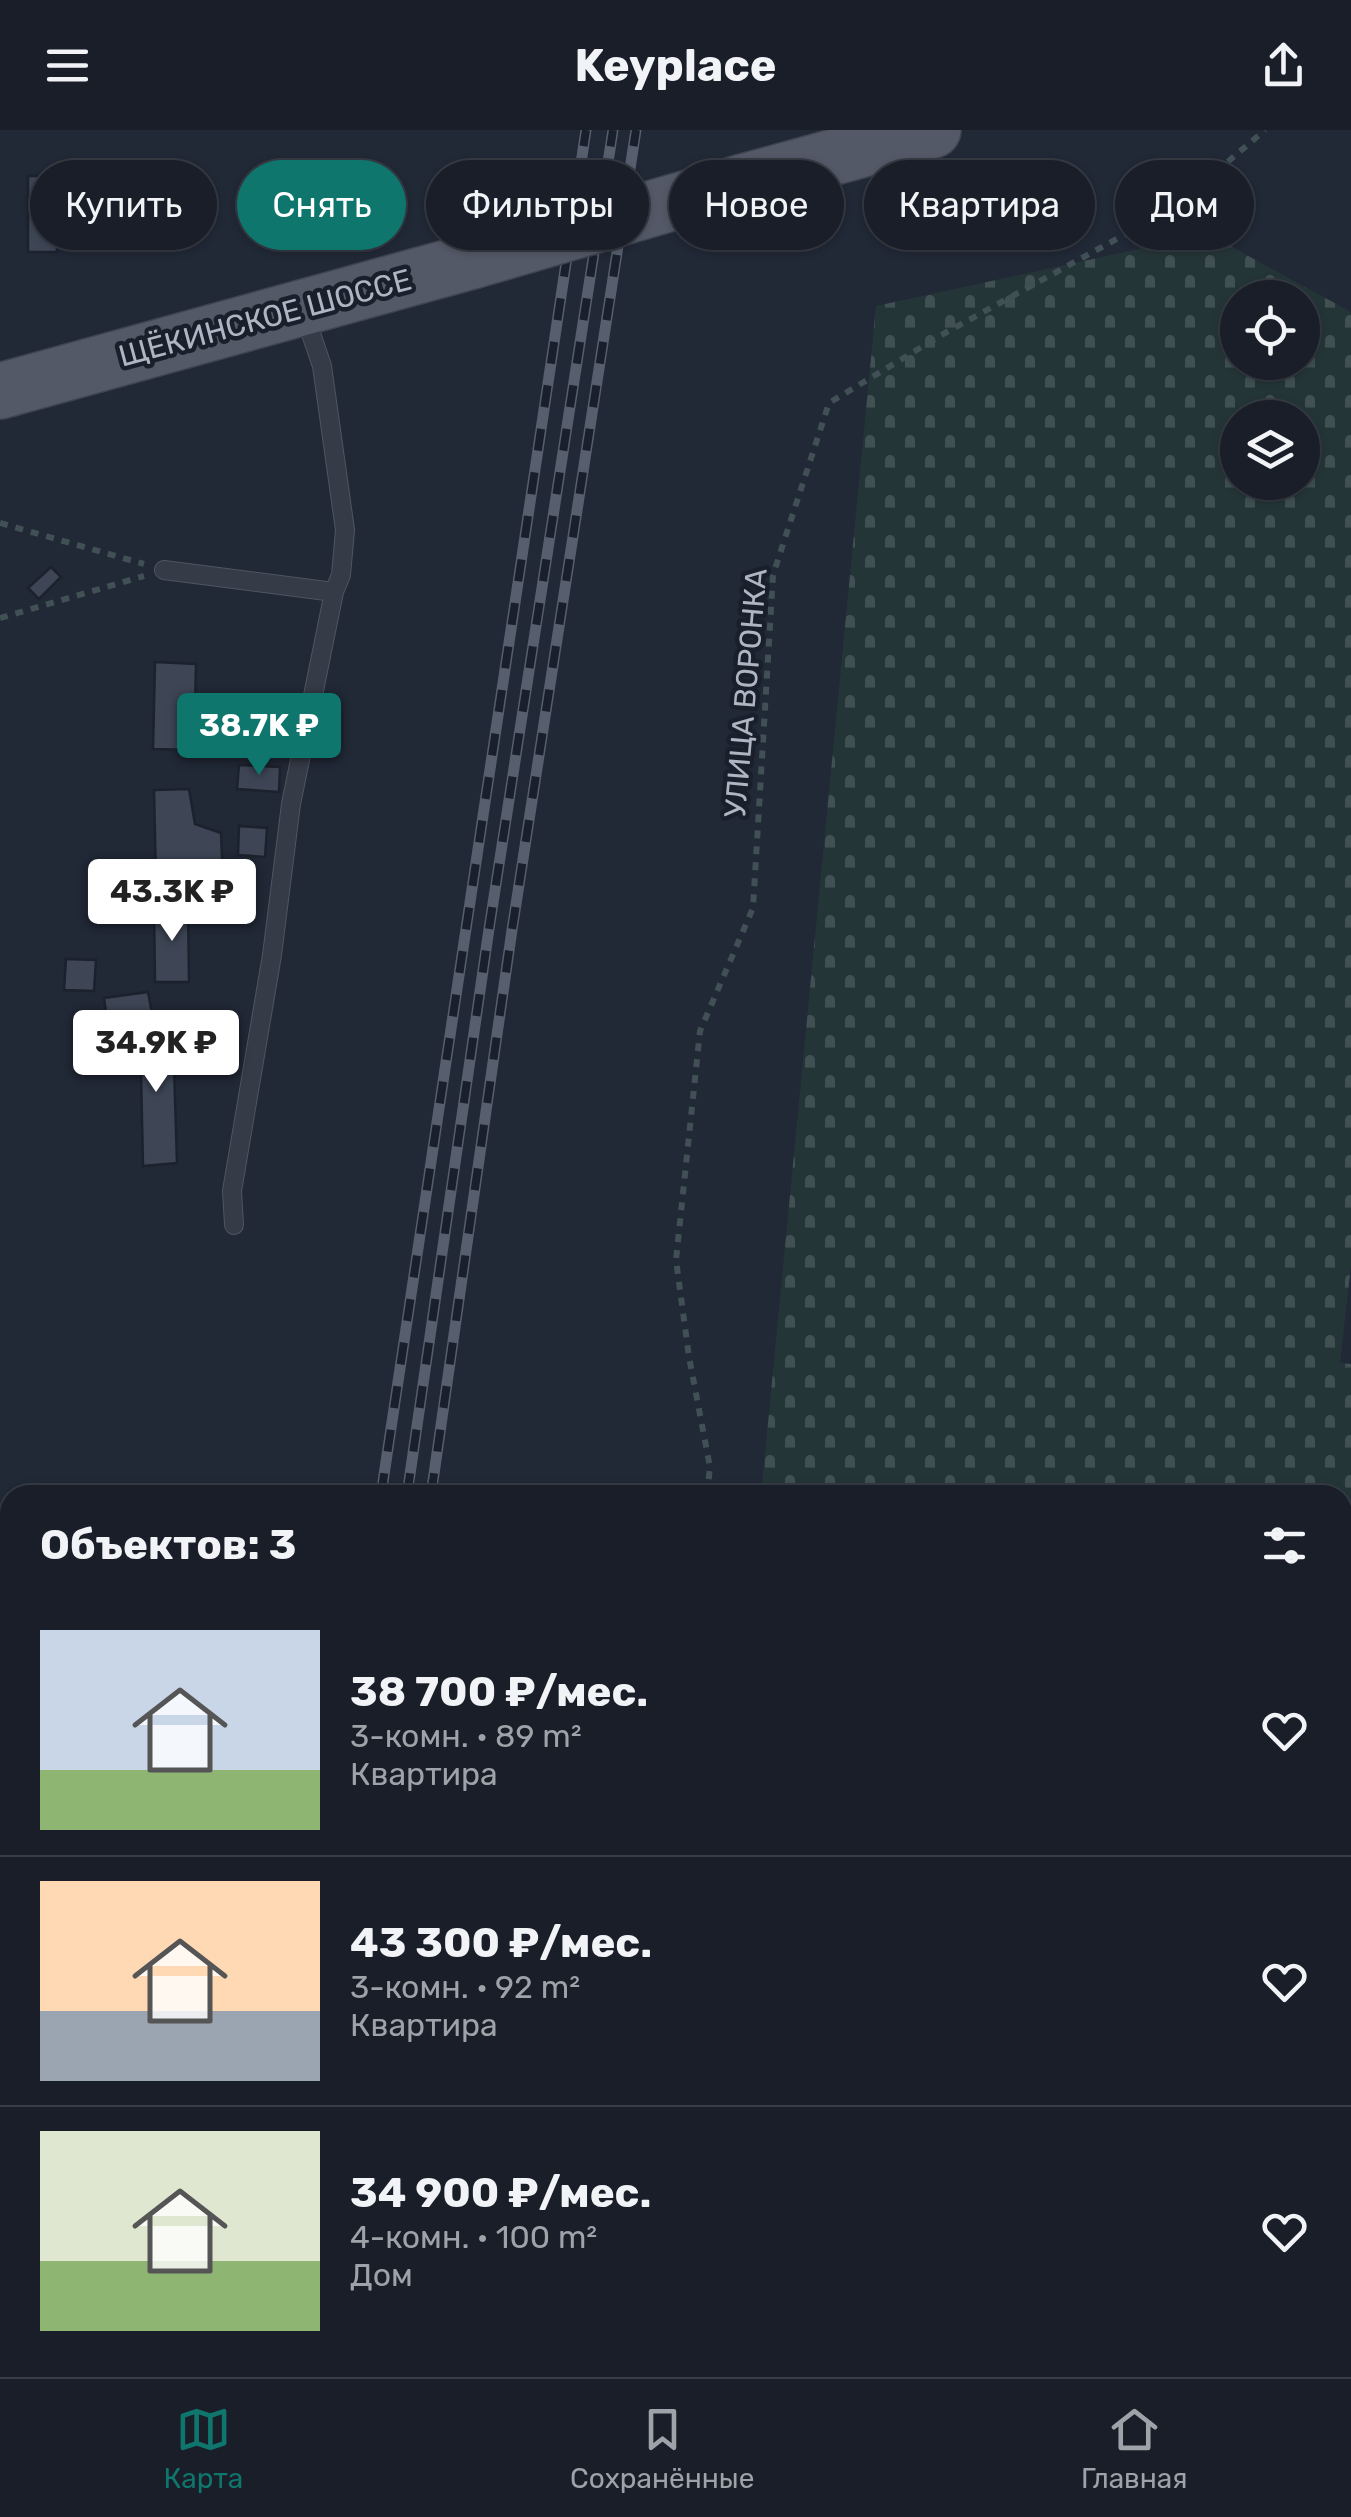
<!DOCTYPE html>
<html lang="ru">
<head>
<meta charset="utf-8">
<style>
  :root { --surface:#191e28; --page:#262b34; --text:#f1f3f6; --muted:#9fa2a8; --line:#373c45; --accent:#0f766e }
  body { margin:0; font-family:Rubik,sans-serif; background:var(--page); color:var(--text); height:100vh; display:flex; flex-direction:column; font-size:38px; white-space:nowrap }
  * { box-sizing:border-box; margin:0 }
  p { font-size:32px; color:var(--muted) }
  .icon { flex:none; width:55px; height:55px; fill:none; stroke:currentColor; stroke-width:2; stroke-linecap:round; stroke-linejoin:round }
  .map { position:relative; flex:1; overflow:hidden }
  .side { position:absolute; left:0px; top:1355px; width:1352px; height:892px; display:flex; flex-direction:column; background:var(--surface); border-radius:30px 30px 0 0; box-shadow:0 2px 8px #0004,0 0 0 2px var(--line) }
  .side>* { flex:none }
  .top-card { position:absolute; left:30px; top:30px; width:1292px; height:90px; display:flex; gap:20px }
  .controls { position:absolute; left:1220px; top:150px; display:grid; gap:20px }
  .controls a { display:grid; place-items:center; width:100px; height:100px; border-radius:50%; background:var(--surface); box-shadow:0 2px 8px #0004,0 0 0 2px var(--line); font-size:50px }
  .price { position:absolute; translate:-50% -85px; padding:0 22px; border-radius:10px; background:#fff; color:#222; font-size:32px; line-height:65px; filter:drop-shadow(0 2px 5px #0008) }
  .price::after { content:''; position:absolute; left:50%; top:60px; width:30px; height:22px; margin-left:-15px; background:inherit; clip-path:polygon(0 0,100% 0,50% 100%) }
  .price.current { background:var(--accent); color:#fff }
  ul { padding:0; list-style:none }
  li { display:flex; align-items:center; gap:30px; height:250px; padding:0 40px }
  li+li { border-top:2px solid var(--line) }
  li span { display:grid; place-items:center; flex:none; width:280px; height:200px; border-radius:0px; color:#555 }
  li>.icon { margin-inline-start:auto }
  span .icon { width:120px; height:120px; fill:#fffc; stroke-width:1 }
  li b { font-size:42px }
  h2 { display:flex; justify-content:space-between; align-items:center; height:120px; padding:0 40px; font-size:42px }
  .chip { padding:0 35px; border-radius:45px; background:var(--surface); box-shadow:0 2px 8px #0004,0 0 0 2px var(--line); font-size:35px; line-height:90px }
  .chip.current { background:var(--accent); color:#fff }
  header { display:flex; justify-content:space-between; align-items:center; height:130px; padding:0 40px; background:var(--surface); font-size:45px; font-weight:700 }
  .tabs { display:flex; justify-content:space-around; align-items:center; height:140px; border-top:2px solid var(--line); background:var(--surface); font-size:28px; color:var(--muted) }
  .tabs a { display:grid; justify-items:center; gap:5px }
  .tabs .current { color:var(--accent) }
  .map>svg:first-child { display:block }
</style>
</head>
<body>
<header><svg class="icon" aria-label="menu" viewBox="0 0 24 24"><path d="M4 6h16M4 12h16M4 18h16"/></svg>Keyplace<svg class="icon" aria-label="share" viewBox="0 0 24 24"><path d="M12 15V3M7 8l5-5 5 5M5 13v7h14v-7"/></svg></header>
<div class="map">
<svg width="1351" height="2247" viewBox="0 0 1351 2247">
  <defs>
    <pattern id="cemetery-stones" width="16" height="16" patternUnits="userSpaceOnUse" patternTransform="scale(2.5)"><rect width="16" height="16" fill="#243538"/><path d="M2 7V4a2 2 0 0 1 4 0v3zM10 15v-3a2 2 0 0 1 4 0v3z" fill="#415053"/></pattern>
  </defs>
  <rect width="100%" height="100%" fill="#212836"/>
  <!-- cemetery -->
  <path fill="url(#cemetery-stones)" fill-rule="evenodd" d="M1208 104 1351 182V1135L1340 1233 1351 1234V2247H1004L997 2238H1342V1365H761L876 176ZM1238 168H1302V232H1238ZM1238 288H1302V352H1238Z"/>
  <!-- building -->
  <path fill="#3e4656" stroke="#1c222d" stroke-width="2.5" d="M28 46H56L57 122H28Z
    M51 437 61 447 39 469 28 458Z
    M155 532 196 534 194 620 153 619Z
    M239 635 280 637 279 662 237 659Z
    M189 659 195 694 221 703 223 753 156 752 154 660Z
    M239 696 267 698 265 727 238 725Z
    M144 774 145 792H94V775Z
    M154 777H188L189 852H155Z
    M66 829 96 830 94 861 64 860Z
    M148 862 153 889 108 896 104 868Z
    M173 904 177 1033 143 1036 141 941 127 938 128 905Z"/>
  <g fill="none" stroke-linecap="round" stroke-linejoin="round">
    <defs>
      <path id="service" d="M164 440 334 462
        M234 1095 232 1061 272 825 291 674 334 462 341 445 345 400 322 236 304 183"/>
      <path id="primary" d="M743 52 933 0
        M0 261 472 131"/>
    </defs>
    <!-- service casing -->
    <use href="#service" stroke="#4f5561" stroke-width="20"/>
    <!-- primary casing -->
    <use href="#primary" stroke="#3e4450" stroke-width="58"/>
    <!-- path -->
    <path stroke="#415055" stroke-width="6" stroke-dasharray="8 8" stroke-linecap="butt" d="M0 393 144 434
      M0 488 144 446
      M707 1365 710 1337 689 1227 676 1130 700 901 753 778 773 445 829 273 945 203 1175 77 1265 0
      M1017 2238 1019 2247
      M583 2247 584 2238"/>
    <!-- service -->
    <use href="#service" stroke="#353b47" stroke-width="18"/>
    <!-- primary -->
    <use href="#primary" stroke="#535967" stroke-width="55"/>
    <defs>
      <path id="rail" d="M381 1365 586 0
        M407 1365 489 799 613 0
        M431 1365 512 800 636 0
        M244 2247 246 2238
        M272 2247 273 2238
        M298 2247 299 2238"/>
    </defs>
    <!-- rail casing -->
    <use href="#rail" stroke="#575e6e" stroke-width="11"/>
    <!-- rail -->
    <use href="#rail" stroke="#1a202b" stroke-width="8" stroke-dasharray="22" stroke-linecap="butt"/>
    <defs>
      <path id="primary-bridge" d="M472 131 743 52"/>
    </defs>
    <!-- primary-bridge casing -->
    <use href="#primary-bridge" stroke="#3e4450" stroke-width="58" stroke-linecap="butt"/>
    <!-- primary-bridge -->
    <use href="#primary-bridge" stroke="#535967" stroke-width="55"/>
  </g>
  <g text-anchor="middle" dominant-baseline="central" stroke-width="9" stroke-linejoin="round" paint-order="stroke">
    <!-- street labels -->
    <g font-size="30" fill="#afb5c3" stroke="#1a202b">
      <text transform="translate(265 188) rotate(-15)">ЩЁКИНСКОЕ ШОССЕ</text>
      <text transform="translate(746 563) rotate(-85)">УЛИЦА ВОРОНКА</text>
    </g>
  </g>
</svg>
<div class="controls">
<a><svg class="icon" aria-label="locate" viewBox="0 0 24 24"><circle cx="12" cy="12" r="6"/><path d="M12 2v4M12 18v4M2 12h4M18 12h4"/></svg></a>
<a><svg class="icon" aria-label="layers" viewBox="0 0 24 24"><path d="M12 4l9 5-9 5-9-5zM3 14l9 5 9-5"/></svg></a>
</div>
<b class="price current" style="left:259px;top:648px">38.7K ₽</b>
<b class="price" style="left:172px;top:814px">43.3K ₽</b>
<b class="price" style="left:156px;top:965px">34.9K ₽</b>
<div class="top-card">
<a class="chip">Купить</a>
<a class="chip current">Снять</a>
<a class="chip">Фильтры</a>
<a class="chip">Новое</a>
<a class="chip">Квартира</a>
<a class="chip">Дом</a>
</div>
<section class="side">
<h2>Объектов: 3<svg class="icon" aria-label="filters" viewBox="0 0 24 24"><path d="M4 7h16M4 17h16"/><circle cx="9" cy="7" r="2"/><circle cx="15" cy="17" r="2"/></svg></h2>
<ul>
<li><span style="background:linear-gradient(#c9d6e8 70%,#8fb573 0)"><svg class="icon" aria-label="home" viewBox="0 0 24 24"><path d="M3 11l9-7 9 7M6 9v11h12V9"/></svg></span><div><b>38 700 ₽/мес.</b><p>3-комн. · 89 m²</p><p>Квартира</p></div><svg class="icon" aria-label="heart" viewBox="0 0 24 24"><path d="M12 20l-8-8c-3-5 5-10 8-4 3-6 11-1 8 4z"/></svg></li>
<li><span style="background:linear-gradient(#ffd9b3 65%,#9aa5b1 0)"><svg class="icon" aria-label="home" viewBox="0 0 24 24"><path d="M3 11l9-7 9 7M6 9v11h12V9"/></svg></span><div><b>43 300 ₽/мес.</b><p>3-комн. · 92 m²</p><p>Квартира</p></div><svg class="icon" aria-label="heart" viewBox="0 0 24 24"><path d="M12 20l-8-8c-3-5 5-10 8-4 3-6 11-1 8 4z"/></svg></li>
<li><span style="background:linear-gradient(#dfe7d0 65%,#8fb573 0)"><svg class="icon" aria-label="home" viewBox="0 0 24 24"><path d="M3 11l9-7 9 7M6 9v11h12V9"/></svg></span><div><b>34 900 ₽/мес.</b><p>4-комн. · 100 m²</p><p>Дом</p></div><svg class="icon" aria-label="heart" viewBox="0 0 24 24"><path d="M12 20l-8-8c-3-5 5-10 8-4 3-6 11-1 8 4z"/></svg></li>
</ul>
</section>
</div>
<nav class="tabs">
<a class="current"><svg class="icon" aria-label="map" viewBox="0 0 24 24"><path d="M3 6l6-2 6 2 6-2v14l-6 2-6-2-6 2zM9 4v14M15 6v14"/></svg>Карта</a>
<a><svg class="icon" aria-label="saved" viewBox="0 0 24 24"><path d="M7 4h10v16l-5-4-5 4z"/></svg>Сохранённые</a>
<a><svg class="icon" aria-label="home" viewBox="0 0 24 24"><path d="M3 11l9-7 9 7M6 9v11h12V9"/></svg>Главная</a>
</nav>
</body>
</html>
